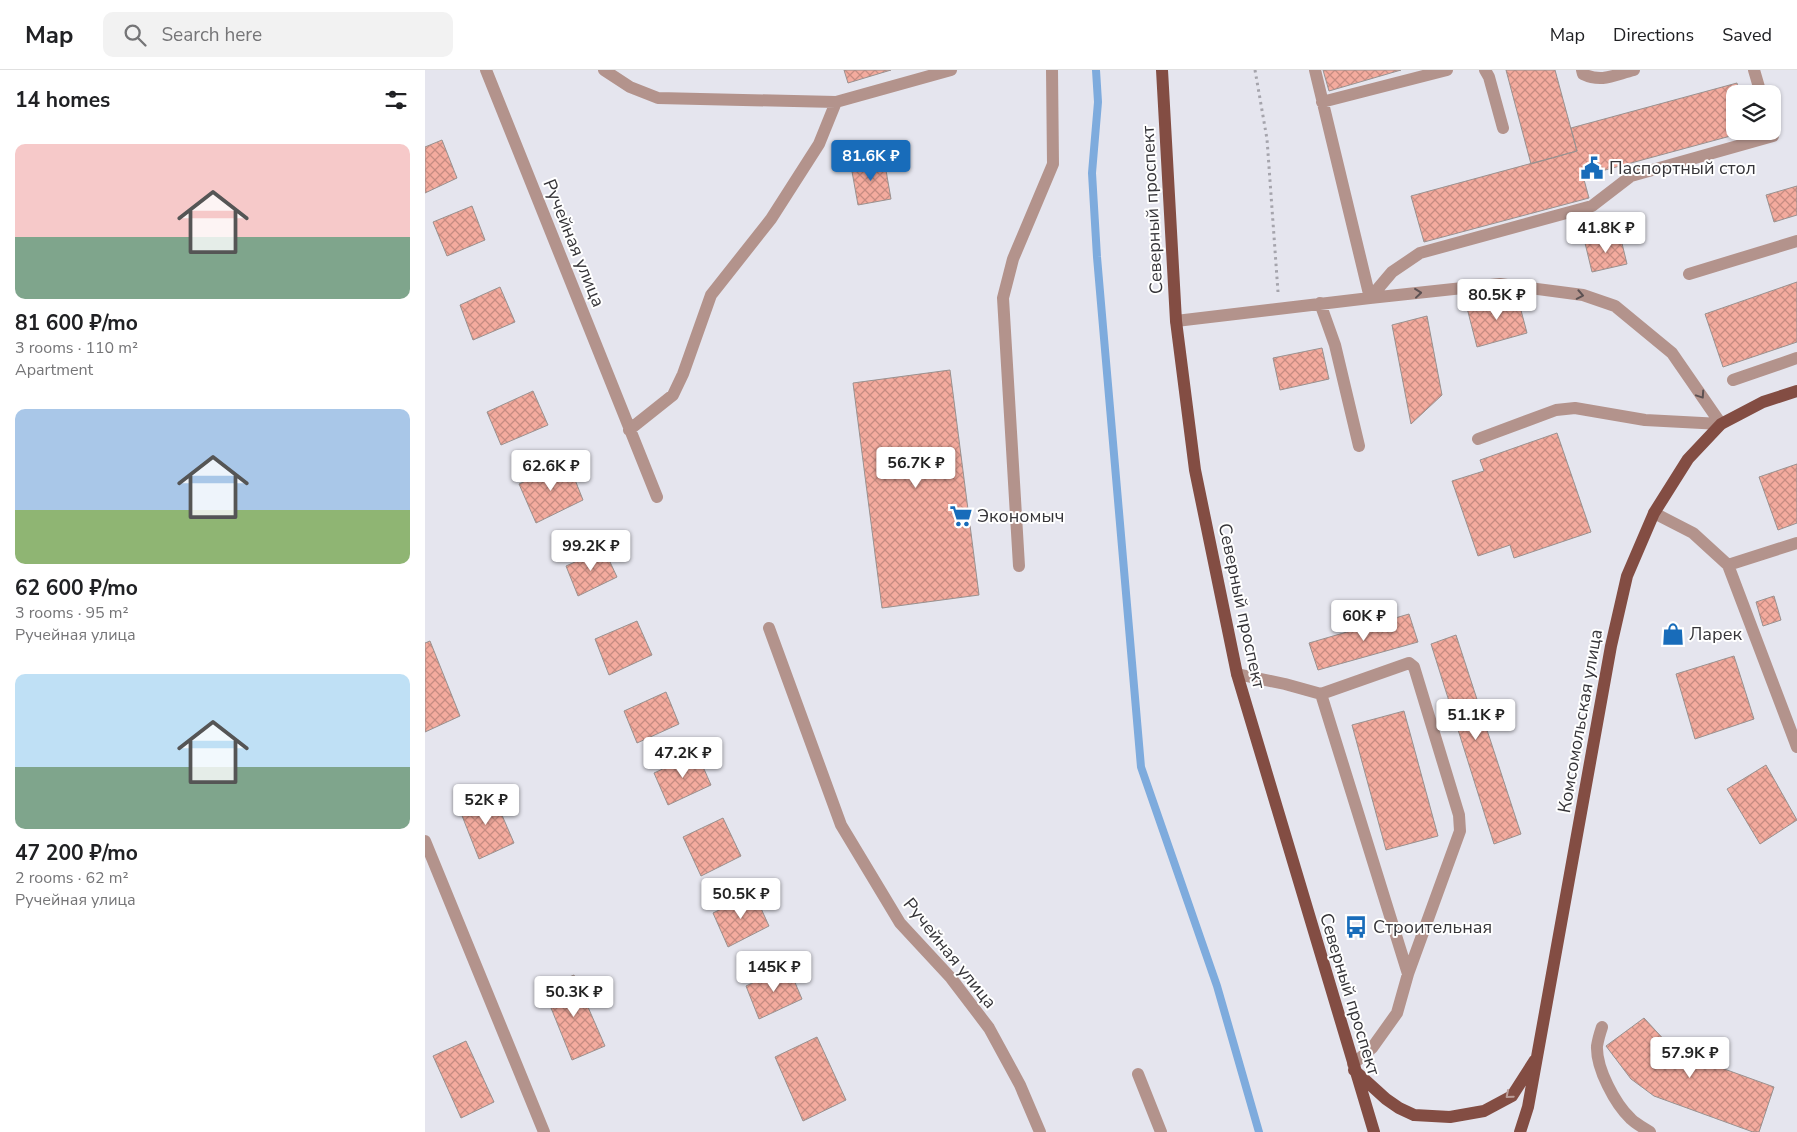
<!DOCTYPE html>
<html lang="en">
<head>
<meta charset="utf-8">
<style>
  :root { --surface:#fff; --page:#f2f2f2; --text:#202124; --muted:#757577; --line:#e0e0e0; --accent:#186cba }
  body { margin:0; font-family:"Nunito Sans",sans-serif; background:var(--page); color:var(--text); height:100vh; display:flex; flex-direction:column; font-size:19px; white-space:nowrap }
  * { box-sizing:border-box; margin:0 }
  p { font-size:16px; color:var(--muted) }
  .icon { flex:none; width:28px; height:28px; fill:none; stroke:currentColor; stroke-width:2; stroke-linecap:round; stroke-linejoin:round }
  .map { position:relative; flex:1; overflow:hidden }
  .sheet { display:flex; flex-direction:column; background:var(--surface); width:425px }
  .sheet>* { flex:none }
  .controls { position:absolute; left:1301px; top:15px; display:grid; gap:10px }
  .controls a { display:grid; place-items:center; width:55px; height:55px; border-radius:10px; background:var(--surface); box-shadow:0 1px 4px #0004; font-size:25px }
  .price { position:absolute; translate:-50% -42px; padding:0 11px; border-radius:5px; background:#fff; color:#222; font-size:16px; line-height:32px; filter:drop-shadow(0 1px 2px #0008) }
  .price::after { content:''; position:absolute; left:50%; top:30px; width:15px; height:11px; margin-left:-8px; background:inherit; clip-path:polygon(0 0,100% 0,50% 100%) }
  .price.current { background:var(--accent); color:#fff }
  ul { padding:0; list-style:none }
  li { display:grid; align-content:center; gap:10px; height:265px; padding:0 15px }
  li span { display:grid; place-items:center; height:155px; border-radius:10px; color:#555 }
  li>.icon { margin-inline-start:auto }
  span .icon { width:90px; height:90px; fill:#fffc; stroke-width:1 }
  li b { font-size:21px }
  h2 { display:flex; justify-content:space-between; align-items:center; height:60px; padding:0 15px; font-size:21px }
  header { display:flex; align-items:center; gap:30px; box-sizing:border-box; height:70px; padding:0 25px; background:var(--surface); border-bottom:1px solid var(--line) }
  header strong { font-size:24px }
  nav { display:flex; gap:28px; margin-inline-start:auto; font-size:18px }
  .search { width:350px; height:45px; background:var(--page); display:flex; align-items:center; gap:12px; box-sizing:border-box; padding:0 18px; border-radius:10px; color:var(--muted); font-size:19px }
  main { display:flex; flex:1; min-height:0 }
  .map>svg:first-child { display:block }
</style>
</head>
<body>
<header>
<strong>Map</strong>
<div class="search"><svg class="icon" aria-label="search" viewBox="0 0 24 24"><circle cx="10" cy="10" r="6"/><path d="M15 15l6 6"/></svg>Search here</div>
<nav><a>Map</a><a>Directions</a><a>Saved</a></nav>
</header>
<main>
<section class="sheet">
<h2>14 homes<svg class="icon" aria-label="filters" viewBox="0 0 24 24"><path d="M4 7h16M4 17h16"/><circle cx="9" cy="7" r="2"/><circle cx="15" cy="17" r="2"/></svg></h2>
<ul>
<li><span style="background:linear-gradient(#f6c9c9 60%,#7fa58c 0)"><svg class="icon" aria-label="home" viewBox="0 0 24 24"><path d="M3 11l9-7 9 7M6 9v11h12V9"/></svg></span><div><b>81 600 ₽/mo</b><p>3 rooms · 110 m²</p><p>Apartment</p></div></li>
<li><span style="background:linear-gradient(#a9c7e8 65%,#8fb573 0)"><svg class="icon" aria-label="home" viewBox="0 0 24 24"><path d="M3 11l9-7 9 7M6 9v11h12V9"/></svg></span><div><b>62 600 ₽/mo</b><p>3 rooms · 95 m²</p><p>Ручейная улица</p></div></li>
<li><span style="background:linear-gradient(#bfe0f5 60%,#7fa58c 0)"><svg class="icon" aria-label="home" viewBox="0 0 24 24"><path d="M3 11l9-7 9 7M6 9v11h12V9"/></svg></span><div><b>47 200 ₽/mo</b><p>2 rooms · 62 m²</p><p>Ручейная улица</p></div></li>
</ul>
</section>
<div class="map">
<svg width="1372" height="1062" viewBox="0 0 1372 1062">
  <defs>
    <pattern id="building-cross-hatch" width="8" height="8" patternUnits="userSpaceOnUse" patternTransform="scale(1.25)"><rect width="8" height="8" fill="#f4ab9e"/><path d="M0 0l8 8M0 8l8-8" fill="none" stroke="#c68c82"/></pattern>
  </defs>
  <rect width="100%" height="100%" fill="#e5e5ee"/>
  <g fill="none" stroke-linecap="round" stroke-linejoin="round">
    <!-- stream -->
    <path stroke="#7eabdd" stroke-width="8" d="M671 0 673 32 667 103 672 187 716 697 792 916 834 1062"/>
  </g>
  <!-- building -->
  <path fill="url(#building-cross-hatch)" stroke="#9a918f" d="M419 0H466L423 13Z
    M898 0H976L904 21Z
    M1081 0H1130L1152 81 1106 94Z
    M1312 13 1314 24H1310V61H1324L1158 106 1164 128 999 172 986 126 1152 81 1146 58Z
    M17 70 32 108 0 123V77Z
    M459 89 466 129 433 135 426 96Z
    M1372 116V145L1349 152 1341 125Z
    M47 136 60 170 22 186 8 152Z
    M1195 165 1202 194 1167 202 1160 173Z
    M1372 212V272L1298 297 1280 244Z
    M75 217 90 252 48 270 35 235Z
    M1092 225 1102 263 1052 277 1042 238Z
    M1002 246 1017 325 986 354 967 255Z
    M897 278 904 309 855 320 848 288Z
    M525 300 554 525 457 538 428 313Z
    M108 321 123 355 76 375 62 342Z
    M1132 363 1166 462 1089 488 1085 475 1053 486 1027 411 1059 401 1055 390Z
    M143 392 158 430 111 453 94 414Z
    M1372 394V453L1353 460 1334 407Z
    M179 479 192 507 153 526 141 496Z
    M1349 526 1356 550 1338 556 1331 532Z
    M984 544 993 572 893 600 884 573Z
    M212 551 227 585 184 605 170 569Z
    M1031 565 1096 764 1069 774 1006 574Z
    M5 571 35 646 0 662V573Z
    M1309 586 1329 649 1270 669 1251 604Z
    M241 622 254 654 212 673 199 641Z
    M979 641 1013 766 961 780 927 655Z
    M272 683 286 715 243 735 229 703Z
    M1341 695 1372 750 1335 774 1302 719Z
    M67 722 89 773 54 789 34 738Z
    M298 748 316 786 276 806 258 767Z
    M329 823 344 856 303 877 288 843Z
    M363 896 377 929 334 949 321 916Z
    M149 905 180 976 147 990 118 918Z
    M1219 948 1243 974 1255 983 1349 1017 1334 1062H1328L1229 1026 1206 1009 1181 976Z
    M392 967 421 1030 378 1051 350 987Z
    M41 971 69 1032 36 1048 8 986Z"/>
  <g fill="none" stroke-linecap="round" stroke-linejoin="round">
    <!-- path -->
    <path stroke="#a5a4ac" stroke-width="3" stroke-dasharray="2.5 4" stroke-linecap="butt" d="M830 0 842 69 853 222"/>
    <!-- minor -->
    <path stroke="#b3938c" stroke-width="12" d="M61 0 232 427
      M179 0 205 17 233 28 411 32 526 0
      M890 0 945 228 1075 214 1158 225 1190 236 1247 283 1296 354
      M1060 0 1064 7 1078 58
      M1157 0 1158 4C1177 13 1189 5 1209 0
      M1329 0 1336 24
      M897 32 1022 0
      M1264 204 1372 171
      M895 233 910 275 934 376
      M751 251 945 228 967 202 995 183 1167 136 1206 106 1348 66 1347 61
      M1308 310 1372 288
      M204 360 248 325 258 304 286 225 346 149 394 74 411 32
      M1053 369 1131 340 1150 338 1220 350 1296 354
      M1229 443 1268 463 1303 495 1372 677
      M1303 495 1372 473
      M594 496 578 228 588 189 628 94 627 0
      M344 558 416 755 475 853 526 908 564 958 595 1015 615 1062
      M812 604 860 614 896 624 984 593 989 597 1034 745 1035 761 983 904 972 943 947 978 928 994
      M896 624 983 904
      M0 771 119 1062
      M1177 957C1175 963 1173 970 1172 976 1171 998 1190 1034 1206 1049 1211 1054 1219 1058 1225 1062
      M713 1004 736 1062"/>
    <!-- major -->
    <path stroke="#834d43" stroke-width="12" d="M737 0 751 251 770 400 812 604 949 1062
      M929 1000 961 1029 974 1038 989 1045 1025 1047 1059 1041 1087 1026 1110 990
      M1095 1062 1103 1037 1186 576 1202 506 1229 443 1263 389 1296 354 1338 332 1372 321"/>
  </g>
  <!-- one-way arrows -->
  <defs><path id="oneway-chevron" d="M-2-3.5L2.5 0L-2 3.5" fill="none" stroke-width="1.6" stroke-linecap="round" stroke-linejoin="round" transform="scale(1.25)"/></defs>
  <g stroke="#5c5152">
    <use href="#oneway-chevron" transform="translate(993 223) rotate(-6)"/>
    <use href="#oneway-chevron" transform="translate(1155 225) rotate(11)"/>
    <use href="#oneway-chevron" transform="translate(1276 325) rotate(56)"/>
  </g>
  <use stroke="#bb9d98" href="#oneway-chevron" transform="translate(1084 1025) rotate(139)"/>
  <!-- icons -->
  <defs>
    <symbol id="civic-bare" viewBox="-9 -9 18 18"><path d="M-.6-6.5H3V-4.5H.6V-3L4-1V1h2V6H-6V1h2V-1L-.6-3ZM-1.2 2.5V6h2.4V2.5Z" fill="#186cba" stroke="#fff" stroke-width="2.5" paint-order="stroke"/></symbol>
    <symbol id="supermarket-bare" viewBox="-9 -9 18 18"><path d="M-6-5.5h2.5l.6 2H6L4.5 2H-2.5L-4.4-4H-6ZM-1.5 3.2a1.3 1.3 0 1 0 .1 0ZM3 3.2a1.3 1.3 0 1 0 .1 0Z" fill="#186cba" stroke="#fff" stroke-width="2.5" paint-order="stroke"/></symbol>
    <symbol id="shop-bare" viewBox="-9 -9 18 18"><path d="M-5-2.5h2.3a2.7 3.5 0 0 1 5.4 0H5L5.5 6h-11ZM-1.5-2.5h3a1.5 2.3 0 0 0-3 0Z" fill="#186cba" stroke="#fff" stroke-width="2.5" paint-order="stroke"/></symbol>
    <symbol id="bus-bare" viewBox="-9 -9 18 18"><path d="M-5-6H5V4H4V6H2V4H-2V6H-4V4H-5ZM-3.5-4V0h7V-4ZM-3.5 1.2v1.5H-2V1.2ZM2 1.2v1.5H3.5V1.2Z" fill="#186cba" stroke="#fff" stroke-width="2.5" paint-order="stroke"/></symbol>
  </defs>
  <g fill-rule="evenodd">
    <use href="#civic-bare" x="1151" y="82" width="32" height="32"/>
    <use href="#supermarket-bare" x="520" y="430" width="32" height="32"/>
    <use href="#shop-bare" x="1232" y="548" width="32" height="32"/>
    <use href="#bus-bare" x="915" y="841" width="32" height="32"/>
  </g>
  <g text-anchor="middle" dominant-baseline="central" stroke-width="4" stroke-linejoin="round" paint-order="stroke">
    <!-- poi labels -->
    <g font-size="18" fill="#363539" stroke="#fff" text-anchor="start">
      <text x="1184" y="98">Паспортный стол</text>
      <text x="552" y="446">Экономыч</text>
      <text x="1264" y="564">Ларек</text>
      <text x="948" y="857">Строительная</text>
    </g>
    <!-- street labels -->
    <g font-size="18" fill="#363539" stroke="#fff">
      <text transform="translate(727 140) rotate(-93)">Северный проспект</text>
      <text transform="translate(149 173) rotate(68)">Ручейная улица</text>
      <text transform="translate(817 536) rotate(78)">Северный проспект</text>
      <text transform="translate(1155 651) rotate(-80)">Комсомольская улица</text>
      <text transform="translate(525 883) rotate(51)">Ручейная улица</text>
      <text transform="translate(925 924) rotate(73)">Северный проспект</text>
    </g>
  </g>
</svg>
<div class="controls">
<a><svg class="icon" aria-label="layers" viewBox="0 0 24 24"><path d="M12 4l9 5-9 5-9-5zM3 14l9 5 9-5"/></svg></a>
</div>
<b class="price current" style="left:446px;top:112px">81.6K ₽</b>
<b class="price" style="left:1181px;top:184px">41.8K ₽</b>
<b class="price" style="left:1072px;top:251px">80.5K ₽</b>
<b class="price" style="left:491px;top:419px">56.7K ₽</b>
<b class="price" style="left:126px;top:422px">62.6K ₽</b>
<b class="price" style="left:166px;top:502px">99.2K ₽</b>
<b class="price" style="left:939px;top:572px">60K ₽</b>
<b class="price" style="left:1051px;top:671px">51.1K ₽</b>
<b class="price" style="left:258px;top:709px">47.2K ₽</b>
<b class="price" style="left:61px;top:756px">52K ₽</b>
<b class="price" style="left:316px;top:850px">50.5K ₽</b>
<b class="price" style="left:349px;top:923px">145K ₽</b>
<b class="price" style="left:149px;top:948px">50.3K ₽</b>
<b class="price" style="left:1265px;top:1009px">57.9K ₽</b>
</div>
</main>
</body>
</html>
